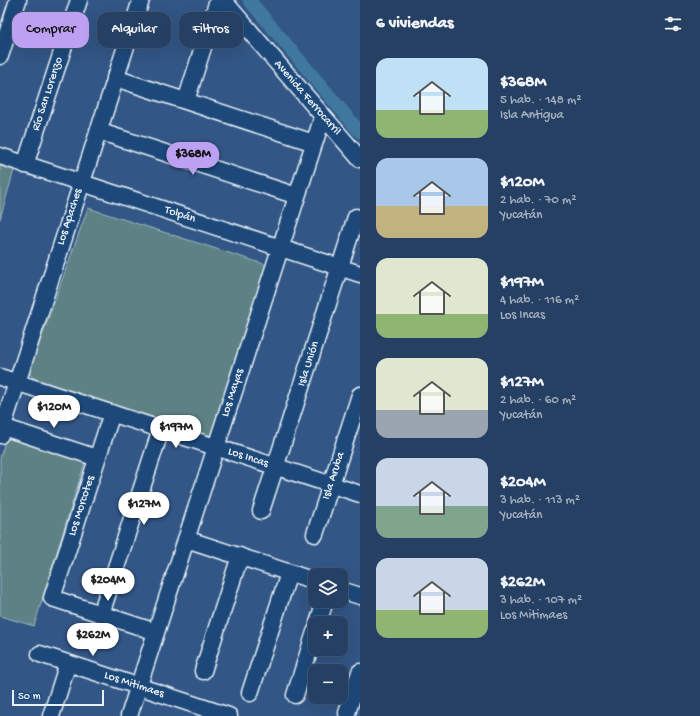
<!DOCTYPE html>
<html lang="es">
<head>
<meta charset="utf-8">
<style>
  :root { --surface:#264064; --page:#324b6d; --text:#f1f3f6; --muted:#a4afbf; --line:#425978; --accent:#bca0f2 }
  body { margin:0; font-family:"Gochi Hand",sans-serif; background:var(--page); color:var(--text); height:100vh; display:flex; flex-direction:column; font-size:15px; white-space:nowrap }
  * { box-sizing:border-box; margin:0 }
  p { font-size:13px; color:var(--muted) }
  .icon { flex:none; width:22px; height:22px; fill:none; stroke:currentColor; stroke-width:2; stroke-linecap:round; stroke-linejoin:round }
  .map { position:relative; flex:1; overflow:hidden }
  .sheet { display:flex; flex-direction:column; background:var(--surface); width:340px }
  .sheet>* { flex:none }
  .guide { position:absolute; left:12px; top:12px; width:288px; height:36px; display:flex; gap:8px }
  .tools { position:absolute; left:308px; top:568px; display:grid; gap:8px }
  .tools a { display:grid; place-items:center; width:40px; height:40px; border-radius:8px; background:var(--surface); box-shadow:0 4px 16px #0002,0 0 0 1px var(--line); font-size:20px }
  .scale { position:absolute; left:12px; bottom:10px; width:92px; box-sizing:border-box; padding-left:4px; border:2px solid #e8f1f8; border-top:0; font-size:11px; line-height:14px; white-space:nowrap; color:#e8f1f8; -webkit-text-stroke:3px #1f4a7a; paint-order:stroke }
  .price { position:absolute; translate:-50% -34px; padding:0 9px; border-radius:14px; background:#fff; color:#222; font-size:13px; line-height:26px; filter:drop-shadow(0 1px 2px #0008) }
  .price::after { content:''; position:absolute; left:50%; top:24px; width:12px; height:9px; margin-left:-6px; background:inherit; clip-path:polygon(0 0,100% 0,50% 100%) }
  .price.active { background:var(--accent); color:#111 }
  ul { padding:0; list-style:none }
  li { display:flex; align-items:center; gap:12px; height:100px; padding:0 16px }
  li span { display:grid; place-items:center; flex:none; width:112px; height:80px; border-radius:12px; color:#555 }
  li>.icon { margin-inline-start:auto }
  span .icon { width:48px; height:48px; fill:#fffc; stroke-width:1 }
  li b { font-size:17px }
  h2 { display:flex; justify-content:space-between; align-items:center; height:48px; padding:0 16px; font-size:17px }
  .tag { padding:0 14px; border-radius:12px; background:var(--surface); box-shadow:0 4px 16px #0002,0 0 0 1px var(--line); font-size:14px; line-height:36px }
  .tag.active { background:var(--accent); color:#111 }
  main { display:flex; flex:1; min-height:0 }
  .map>svg:first-child { display:block }
</style>
</head>
<body>
<main>
<div class="map">
<svg width="360" height="716" viewBox="0 0 360 716">
  <rect width="100%" height="100%" fill="#325686"/>
  <filter id="ink" filterUnits="userSpaceOnUse"><feTurbulence type="fractalNoise" baseFrequency=".025" numOctaves="2"/><feDisplacementMap in="SourceGraphic" scale="8" xChannelSelector="R" yChannelSelector="G"/><feConvolveMatrix kernelMatrix="1 2 1 2 8 2 1 2 1" color-interpolation-filters="sRGB"/></filter>
  <g filter="url(#ink)">
    <!-- green -->
    <path fill="#5d8185" stroke="#a2b9be" d="M0 166 14 170 0 219Z
      M88 208 273 267 211 439 33 378 29 372Z
      M6 438 85 462 34 626 0 616V458Z"/>
    <g fill="none" stroke-linecap="round" stroke-linejoin="round">
      <!-- canal -->
      <path stroke="#41799d" stroke-width="13" d="M249 0 360 132"/>
      <defs>
        <path id="minor" d="M223 0 360 159
          M0 56 18 0
          M115 78 314 143
          M186 101 218 0
          M98 131 297 196
          M0 156 360 274
          M25 165 79 0
          M0 377 360 494
          M112 413 52 598 156 632
          M3 427 97 458
          M0 435 141 0
          M261 511 356 217
          M315 534 360 395
          M186 539 315 581
          M341 590 360 596
          M101 614 161 429
          M318 623 325 601
          M40 654 229 716
          M203 671 240 556
          M250 693 289 573
          M295 695 315 632
          M347 713 360 672
          M51 716 68 663
          M129 716 323 116"/>
      </defs>
      <!-- minor casing -->
      <use href="#minor" stroke="#e8f1f8" stroke-width="19"/>
      <!-- minor -->
      <use href="#minor" stroke="#1f4a7a" stroke-width="16"/>
    </g>
  </g>
  <g text-anchor="middle" dominant-baseline="central" stroke-width="3.5" stroke-linejoin="round" paint-order="stroke">
    <!-- street labels -->
    <g font-size="12" fill="#e8f1f8" stroke="#1f4a7a">
      <text transform="translate(48 94) rotate(-72)">Río San Lorenzo</text>
      <text transform="translate(307 98) rotate(49)">Avenida Ferrocarril</text>
      <text transform="translate(180 215) rotate(18)">Tolpán</text>
      <text transform="translate(70 217) rotate(-72)">Los Apaches</text>
      <text transform="translate(309 364) rotate(-72)">Isla Unión</text>
      <text transform="translate(233 393) rotate(-72)">Los Mayas</text>
      <text transform="translate(248 458) rotate(18)">Los Incas</text>
      <text transform="translate(334 476) rotate(-72)">Isla Aruba</text>
      <text transform="translate(82 506) rotate(-72)">Los Morcotes</text>
      <text transform="translate(134 685) rotate(18)">Los Mitimaes</text>
    </g>
  </g>
</svg>
<div class="tools">
<a><svg class="icon" aria-label="layers" viewBox="0 0 24 24"><path d="M12 4l9 5-9 5-9-5zM3 14l9 5 9-5"/></svg></a>
<a>+</a>
<a>−</a>
</div>
<div class="scale">50 m</div>
<b class="price active" style="left:193px;top:176px">$368M</b>
<b class="price" style="left:54px;top:429px">$120M</b>
<b class="price" style="left:176px;top:449px">$197M</b>
<b class="price" style="left:144px;top:526px">$127M</b>
<b class="price" style="left:108px;top:602px">$204M</b>
<b class="price" style="left:93px;top:657px">$262M</b>
<div class="guide">
<a class="tag active">Comprar</a>
<a class="tag">Alquilar</a>
<a class="tag">Filtros</a>
</div>
</div>
<section class="sheet">
<h2>6 viviendas<svg class="icon" aria-label="filters" viewBox="0 0 24 24"><path d="M4 7h16M4 17h16"/><circle cx="9" cy="7" r="2"/><circle cx="15" cy="17" r="2"/></svg></h2>
<ul>
<li><span style="background:linear-gradient(#bfe0f5 65%,#8fb573 0)"><svg class="icon" aria-label="home" viewBox="0 0 24 24"><path d="M3 11l9-7 9 7M6 9v11h12V9"/></svg></span><div><b>$368M</b><p>5 hab. · 148 m²</p><p>Isla Antigua</p></div></li>
<li><span style="background:linear-gradient(#a9c7e8 60%,#c2b280 0)"><svg class="icon" aria-label="home" viewBox="0 0 24 24"><path d="M3 11l9-7 9 7M6 9v11h12V9"/></svg></span><div><b>$120M</b><p>2 hab. · 70 m²</p><p>Yucatán</p></div></li>
<li><span style="background:linear-gradient(#dfe7d0 70%,#8fb573 0)"><svg class="icon" aria-label="home" viewBox="0 0 24 24"><path d="M3 11l9-7 9 7M6 9v11h12V9"/></svg></span><div><b>$197M</b><p>4 hab. · 116 m²</p><p>Los Incas</p></div></li>
<li><span style="background:linear-gradient(#dfe7d0 65%,#9aa5b1 0)"><svg class="icon" aria-label="home" viewBox="0 0 24 24"><path d="M3 11l9-7 9 7M6 9v11h12V9"/></svg></span><div><b>$127M</b><p>2 hab. · 60 m²</p><p>Yucatán</p></div></li>
<li><span style="background:linear-gradient(#c9d6e8 60%,#7fa58c 0)"><svg class="icon" aria-label="home" viewBox="0 0 24 24"><path d="M3 11l9-7 9 7M6 9v11h12V9"/></svg></span><div><b>$204M</b><p>3 hab. · 113 m²</p><p>Yucatán</p></div></li>
<li><span style="background:linear-gradient(#c9d6e8 65%,#8fb573 0)"><svg class="icon" aria-label="home" viewBox="0 0 24 24"><path d="M3 11l9-7 9 7M6 9v11h12V9"/></svg></span><div><b>$262M</b><p>3 hab. · 107 m²</p><p>Los Mitimaes</p></div></li>
</ul>
</section>
</main>
</body>
</html>
